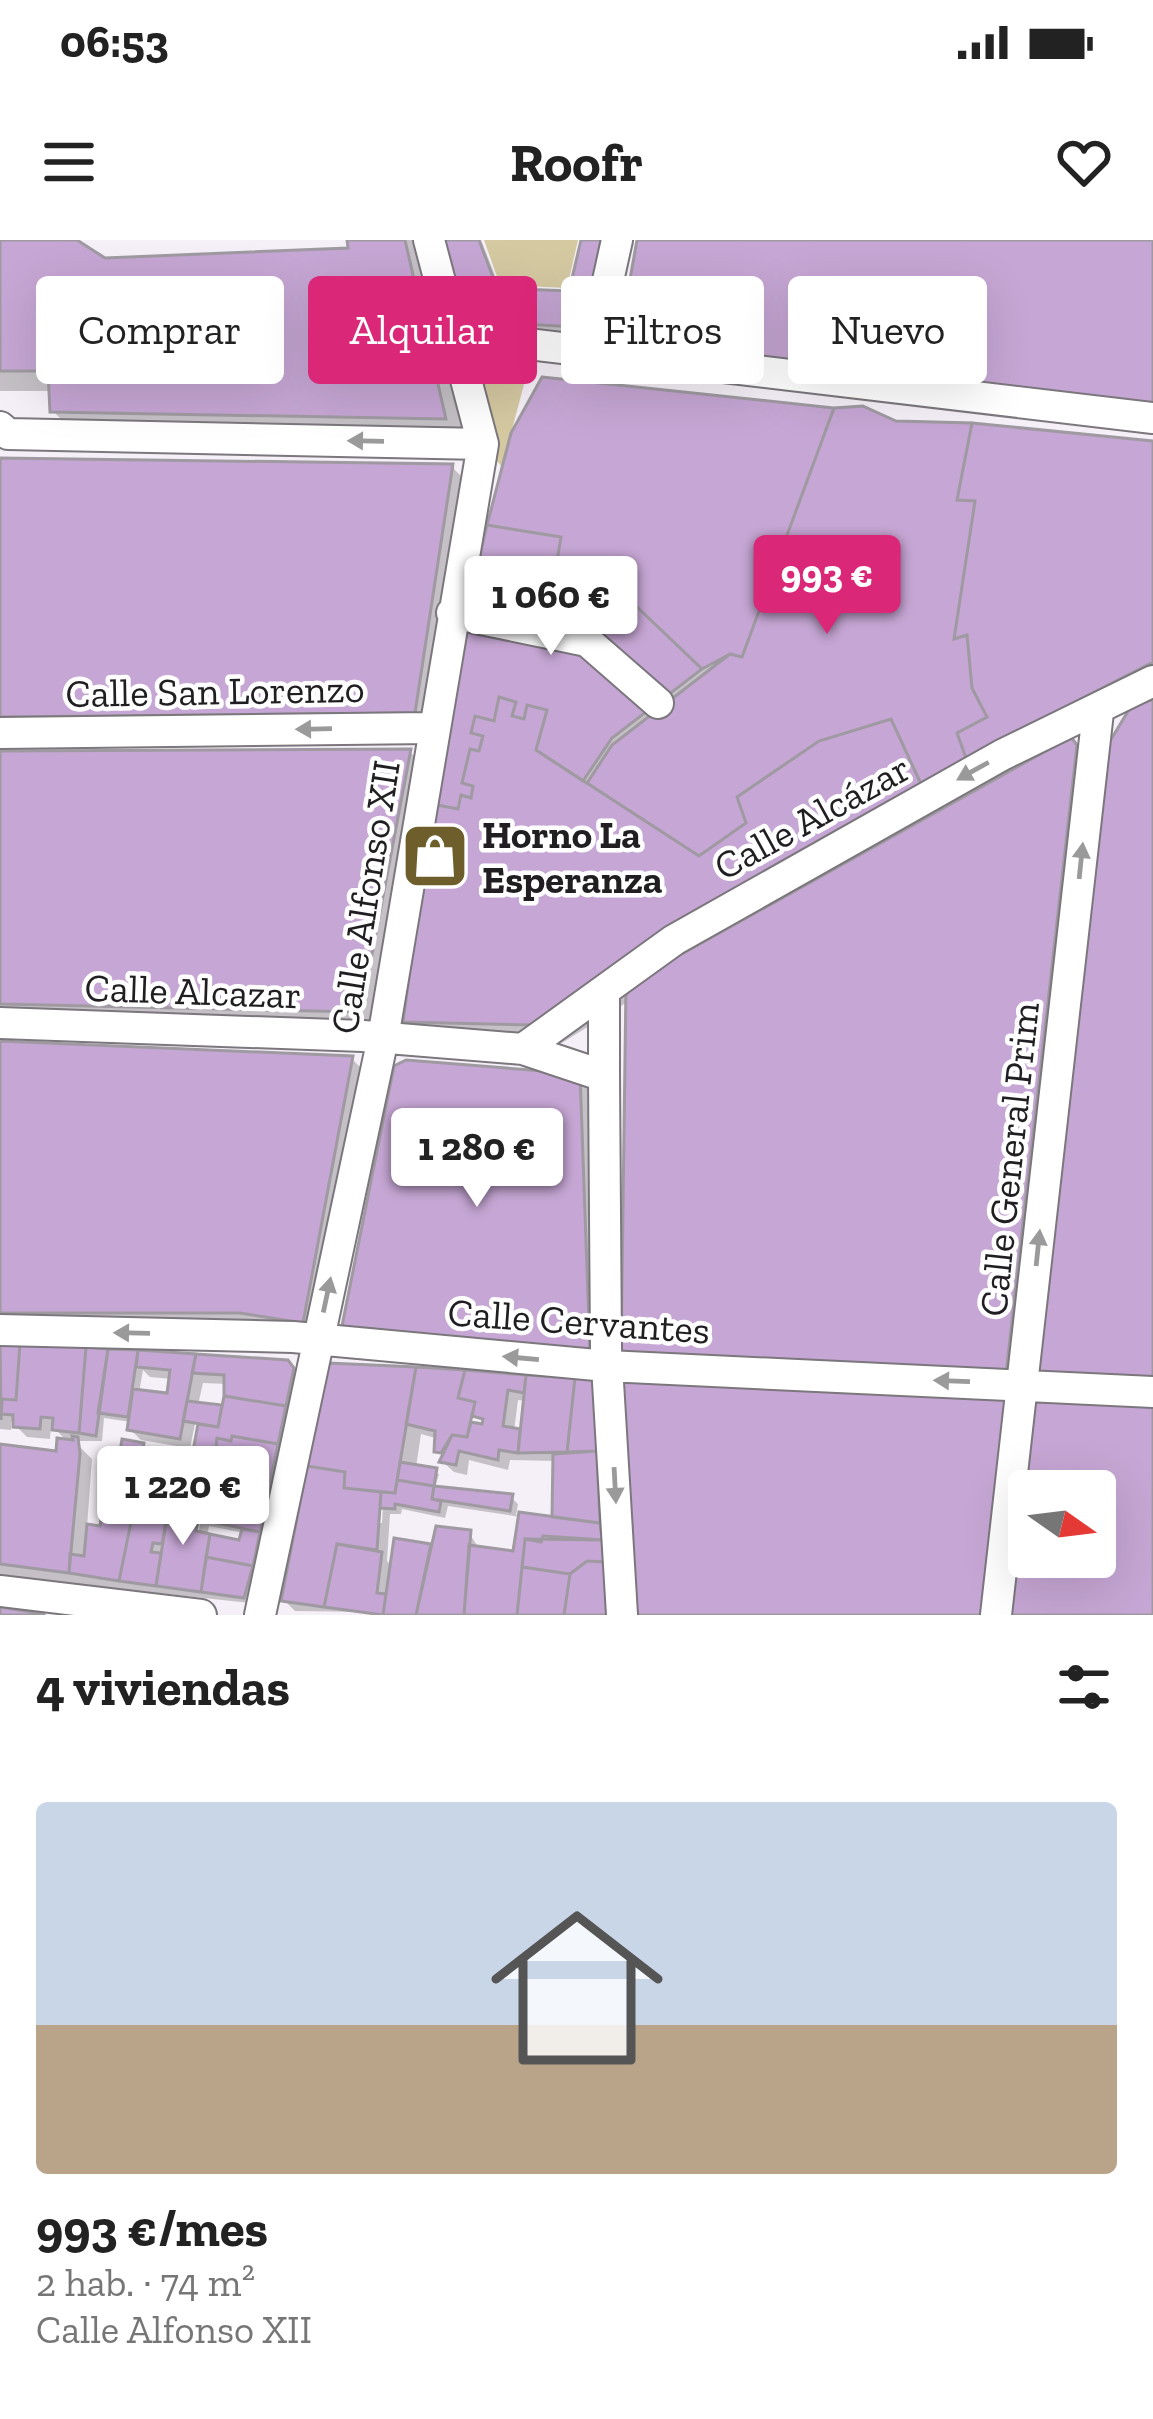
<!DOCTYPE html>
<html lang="es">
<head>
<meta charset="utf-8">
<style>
  :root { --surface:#fff; --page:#f6f6f6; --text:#222; --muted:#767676; --line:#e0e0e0; --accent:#db2777 }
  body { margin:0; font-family:"Zilla Slab",serif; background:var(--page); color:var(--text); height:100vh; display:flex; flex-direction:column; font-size:45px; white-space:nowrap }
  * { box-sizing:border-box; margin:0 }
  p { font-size:39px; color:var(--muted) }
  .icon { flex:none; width:66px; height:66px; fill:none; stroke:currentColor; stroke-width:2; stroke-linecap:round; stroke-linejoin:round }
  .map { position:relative; height:1375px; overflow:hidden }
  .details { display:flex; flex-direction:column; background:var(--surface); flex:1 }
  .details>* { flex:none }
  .hud { position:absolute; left:36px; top:36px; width:1083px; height:108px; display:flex; gap:24px }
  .needle { width:78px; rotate:104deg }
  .buttons { position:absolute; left:1008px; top:1230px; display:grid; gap:24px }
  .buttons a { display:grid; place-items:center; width:108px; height:108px; border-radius:12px; background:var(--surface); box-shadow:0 12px 48px #0002; font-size:60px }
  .price { position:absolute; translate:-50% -102px; padding:0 27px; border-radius:12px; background:#fff; color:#222; font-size:39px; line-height:78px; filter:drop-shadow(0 3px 6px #0008) }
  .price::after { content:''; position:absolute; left:50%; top:72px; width:36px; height:27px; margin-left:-18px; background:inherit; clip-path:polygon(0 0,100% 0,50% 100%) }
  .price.current { background:var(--accent); color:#fff }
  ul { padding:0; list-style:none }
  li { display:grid; align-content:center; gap:24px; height:636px; padding:0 36px }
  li+li { border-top:3px solid var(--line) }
  li span { display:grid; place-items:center; height:372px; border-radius:12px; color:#555 }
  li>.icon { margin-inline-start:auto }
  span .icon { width:216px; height:216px; fill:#fffc; stroke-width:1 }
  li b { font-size:51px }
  h2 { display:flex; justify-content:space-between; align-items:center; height:144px; padding:0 36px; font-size:51px }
  .tag { padding:0 42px; border-radius:12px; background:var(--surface); box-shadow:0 12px 48px #0002; font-size:42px; line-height:108px }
  .tag.current { background:var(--accent); color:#fff }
  .status { display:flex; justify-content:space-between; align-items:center; height:84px; padding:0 60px; background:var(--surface); direction:ltr }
  .status svg { height:33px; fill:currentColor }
  header { display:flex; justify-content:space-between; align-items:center; height:156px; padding:0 36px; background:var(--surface); font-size:54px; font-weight:700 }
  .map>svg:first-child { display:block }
</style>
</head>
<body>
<div class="status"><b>06:53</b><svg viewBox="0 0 49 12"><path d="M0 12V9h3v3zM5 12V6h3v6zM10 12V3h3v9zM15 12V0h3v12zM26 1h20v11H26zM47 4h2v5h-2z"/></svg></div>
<header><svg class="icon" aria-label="menu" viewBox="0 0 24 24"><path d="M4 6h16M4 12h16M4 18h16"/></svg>Roofr<svg class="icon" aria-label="heart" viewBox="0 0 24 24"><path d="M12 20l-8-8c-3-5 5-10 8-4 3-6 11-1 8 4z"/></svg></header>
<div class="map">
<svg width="1153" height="1375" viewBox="0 0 1153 1375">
  <rect width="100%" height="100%" fill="#f5f0f7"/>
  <!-- green -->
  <path fill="#d5c9a2" d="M484 0H578L567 48 500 45Z
    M452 95 531 118 502 227 483 204Z"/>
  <!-- shadow -->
  <path fill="#0003" fill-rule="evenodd" d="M0 0H71L104 21 352 11 350 0H419L466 200 74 192 53 171 52 151H0Z
    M441 0H481L501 51 572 55 584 0H608L582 93 485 87 467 71Z
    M896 184 1153 205V454L1067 498 1092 522 988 1375H636L629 761 557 806 428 802 406 781 435 564ZM1036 514 1039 518 928 580 926 575 975 523Z
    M0 221 452 227 473 248 435 493 0 497Z
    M410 512 431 533 382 792 0 784V514Z
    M0 804 351 818 373 840 323 1103 0 1094Z
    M579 837 600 859 610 1132 366 1106 345 1085Z
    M0 1105 287 1123 299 1135 250 1363 0 1336V1206L59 1214 69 1203 51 1185 50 1199 27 1197 11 1181V1190L0 1189ZM143 1130 150 1137 172 1139 169 1157 139 1153ZM203 1143 227 1144 224 1171 198 1165ZM104 1178 131 1182 130 1189 141 1200 182 1207 176 1240 183 1247 206 1251 203 1269 142 1257 150 1213 143 1206 117 1249 122 1254 103 1290 87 1287 92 1219 74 1201H102ZM195 1184 201 1185 196 1215 189 1213ZM217 1220 232 1222 230 1235 214 1233ZM196 1273 201 1279 196 1307ZM209 1286 244 1293 242 1303 207 1297Z
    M330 1127 593 1143 618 1375 295 1371 284 1360ZM518 1160 526 1161 523 1193 514 1191ZM469 1172 487 1177 484 1187 468 1184ZM421 1194 439 1199 442 1221 454 1232 467 1235 469 1220 508 1230 510 1220 556 1221 555 1280 516 1275 518 1264 511 1257 435 1248 439 1234 416 1227ZM377 1264H383L382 1283H376ZM448 1266 521 1277 516 1314 480 1310 469 1293 393 1327 387 1321 390 1274H401L402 1269 445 1278Z"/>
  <!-- building -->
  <path fill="#c6a6d4" stroke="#9f9aa1" stroke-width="3" fill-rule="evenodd" d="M0 0H77L105 18 348 8 347 0H405L446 179 50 172 48 131H0Z
    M438 0H479L497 48 569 51 581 0H601L586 75 574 87 475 81 465 73Z
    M637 0H1153V163L619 101Z
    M542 137 834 168 742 417 730 414 702 429 616 347 556 327 561 297 487 285 511 193Z
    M863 166 896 181 972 183 957 260 975 261 954 399 967 395 972 448 987 477 957 493 966 518 921 544 891 479 819 501 737 557 746 583 699 616 587 543 612 505 730 414 742 417 834 168Z
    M972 183 1153 201V422L966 518 957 493 987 477 972 448 967 395 954 399 975 261 957 260Z
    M0 218 453 224 415 473 0 477Z
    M487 285 561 297 556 327 616 347 702 429 612 498 583 541 536 510 547 470 527 465 524 479 512 476 516 462 499 457 494 481 475 476 471 493 483 496 479 511 470 509 462 543 473 546 471 558 461 555 458 569 432 564 461 395Z
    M499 457 516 462 512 476 524 479 527 465 547 470 536 510 699 616 746 583 737 557 819 501 891 479 921 544 535 785 403 782 432 564 458 569 461 555 471 558 473 546 462 543 470 509 479 511 483 496 471 493 475 476 494 481Z
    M1153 459V1140L1035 1135 1107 506 1130 468Z
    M1071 497 1077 505 1006 1134 621 1114 626 745Z
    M411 509 361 772 0 764V511Z
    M0 801 353 816 303 1083 240 1073H0Z
    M406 820 580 834 590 1112 342 1086 394 826Z
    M0 1102 20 1103 16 1160 2 1159 1 1180Z
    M20 1103 86 1107 79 1193 52 1190 53 1178 41 1177 40 1189 13 1187V1175L1 1174 2 1159 16 1160Z
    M86 1107 108 1109 96 1196 79 1193Z
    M108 1109 138 1110 128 1177 98 1173Z
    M138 1110 196 1114 180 1199 127 1190 133 1149 167 1153 170 1130 136 1127Z
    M196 1114 288 1120 294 1128 286 1166 224 1156V1135L192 1133Z
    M328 1123 416 1127 395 1253 344 1248 345 1232 307 1226Z
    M416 1127 465 1130 458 1158 475 1162 467 1197 452 1195 441 1213 434 1212 435 1191 406 1184Z
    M465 1130 526 1135 524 1153 508 1150 503 1186 520 1189 518 1213 499 1210 498 1220 459 1211 456 1225 439 1222 452 1195 467 1197 471 1182 482 1184 483 1179 472 1176 475 1162 458 1158Z
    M526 1135 575 1138 567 1212 518 1213Z
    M575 1138 594 1140 597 1211 567 1212Z
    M621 1141 1006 1153 981 1375H633Z
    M224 1156 286 1166 278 1204 232 1196 231 1201 217 1198 215 1216 193 1211 198 1184 218 1187Z
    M1037 1156 1153 1163V1375H1003L1023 1184ZM1029 1251H1095V1317H1029Z
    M187 1161 222 1165 218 1187 183 1181Z
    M72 1196 78 1197 80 1214 69 1333 0 1324V1204L56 1211 57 1198 73 1200Z
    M232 1196 278 1204 266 1264 204 1246 207 1228 227 1232 229 1218 215 1216 217 1198 231 1201Z
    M122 1199 144 1203 135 1253 114 1250Z
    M179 1208 210 1215 204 1246 173 1241Z
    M597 1211 600 1283 552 1277 553 1214Z
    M400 1222 437 1228 434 1246 397 1240Z
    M307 1226 345 1232 344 1248 381 1252 377 1310 337 1304 324 1367 281 1361Z
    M397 1240 434 1246 432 1259 441 1261 439 1272 395 1264V1269L380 1268 381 1252 395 1253Z
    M204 1246 266 1264 260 1292 198 1279Z
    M434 1246 513 1254 510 1271 432 1259Z
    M105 1249 137 1253 119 1341 69 1333 70 1314 84 1316 87 1284 100 1286Z
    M137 1253 170 1258 162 1304 153 1303 151 1312 161 1313 156 1346 119 1341Z
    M170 1258 201 1263 196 1291 210 1294 201 1352 156 1346Z
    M519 1272 600 1283 602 1300 525 1299 517 1375H464L469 1305 513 1311Z
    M436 1286 471 1290 464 1375H416Z
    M242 1289 260 1292 253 1326 206 1317 210 1294 239 1300Z
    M543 1296 602 1300 604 1322 587 1321 570 1334 522 1327 525 1299 541 1302Z
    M394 1298 431 1304 416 1375H383Z
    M337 1304 382 1312 377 1353 386 1354 383 1375 324 1367Z
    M206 1317 253 1326 244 1358 201 1352Z
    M587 1321 604 1322 610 1375H564L570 1334Z
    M522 1327 570 1334 564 1375H517Z
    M0 1367 44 1374V1375H0Z"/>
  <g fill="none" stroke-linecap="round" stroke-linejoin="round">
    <defs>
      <path id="minor" d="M452 95 1153 178
        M592 113 617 0
        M0 187 8 194 483 204
        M452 373 587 401 658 463
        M0 493 431 488
        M0 783 363 796 523 809 604 836 606 1109 622 1375
        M523 809 674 700 1002 515 1153 441
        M604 836V753
        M0 1090 293 1097 607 1126 1153 1152
        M0 1351 201 1375
        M260 1375 383 798 483 204 429 0
        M996 1375 1098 472"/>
    </defs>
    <!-- minor casing -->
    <use href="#minor" stroke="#7b777d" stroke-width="34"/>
    <!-- minor -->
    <use href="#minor" stroke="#fff" stroke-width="30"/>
  </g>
  <!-- trees -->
  <circle fill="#a79b7c" cx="485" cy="129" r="10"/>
  <!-- one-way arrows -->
  <defs><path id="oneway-solid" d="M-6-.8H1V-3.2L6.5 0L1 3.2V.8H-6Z" transform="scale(3)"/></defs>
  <g fill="#9b9a9b">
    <use href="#oneway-solid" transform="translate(366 201) rotate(-179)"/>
    <use href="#oneway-solid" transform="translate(314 489) rotate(179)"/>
    <use href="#oneway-solid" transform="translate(973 531) rotate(151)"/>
    <use href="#oneway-solid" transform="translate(1081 621) rotate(-84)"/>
    <use href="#oneway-solid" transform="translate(1038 1008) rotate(-84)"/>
    <use href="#oneway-solid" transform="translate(327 1055) rotate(-78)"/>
    <use href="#oneway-solid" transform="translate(132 1093) rotate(-179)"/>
    <use href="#oneway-solid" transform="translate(521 1118) rotate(-175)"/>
    <use href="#oneway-solid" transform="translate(952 1141) rotate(-178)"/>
    <use href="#oneway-solid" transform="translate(615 1245) rotate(87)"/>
  </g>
  <!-- icons -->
  <defs>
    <symbol id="shop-square" viewBox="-11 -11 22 22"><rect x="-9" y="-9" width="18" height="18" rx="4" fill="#6d5e2b" stroke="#fff"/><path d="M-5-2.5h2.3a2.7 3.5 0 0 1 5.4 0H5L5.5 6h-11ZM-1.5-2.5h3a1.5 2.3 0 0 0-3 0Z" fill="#fff"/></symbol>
  </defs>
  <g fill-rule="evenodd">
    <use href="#shop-square" x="397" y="578" width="76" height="76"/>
  </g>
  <g text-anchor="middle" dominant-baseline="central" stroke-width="9" stroke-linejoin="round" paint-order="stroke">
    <!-- street labels -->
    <g font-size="39" fill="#201e21" stroke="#fff">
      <text transform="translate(215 451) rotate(-1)">Calle San Lorenzo</text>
      <text transform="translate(812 577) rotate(-29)">Calle Alcázar</text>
      <text transform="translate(365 657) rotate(-81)">Calle Alfonso XII</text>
      <text transform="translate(193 751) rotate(2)">Calle Alcazar</text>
      <text transform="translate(1009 919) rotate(-84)">Calle General Prim</text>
      <text transform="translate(579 1081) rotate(4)">Calle Cervantes</text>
    </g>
    <!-- poi labels -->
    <g font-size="39" font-weight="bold" fill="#201e21" stroke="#fff" text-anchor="start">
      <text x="482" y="594">Horno La<tspan x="482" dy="45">Esperanza</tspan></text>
    </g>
  </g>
</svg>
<div class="buttons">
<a><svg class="needle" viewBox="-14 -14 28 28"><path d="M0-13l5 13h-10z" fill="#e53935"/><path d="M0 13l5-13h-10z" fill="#767676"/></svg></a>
</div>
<b class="price current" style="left:827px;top:397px">993 €</b>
<b class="price" style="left:551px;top:418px">1 060 €</b>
<b class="price" style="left:477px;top:970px">1 280 €</b>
<b class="price" style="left:183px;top:1308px">1 220 €</b>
<div class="hud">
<a class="tag">Comprar</a>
<a class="tag current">Alquilar</a>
<a class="tag">Filtros</a>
<a class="tag">Nuevo</a>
</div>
</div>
<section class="details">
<h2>4 viviendas<svg class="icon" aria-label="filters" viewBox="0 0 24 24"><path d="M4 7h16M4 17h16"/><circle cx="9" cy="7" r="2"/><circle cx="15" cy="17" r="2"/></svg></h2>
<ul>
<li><span style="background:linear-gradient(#c9d6e8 60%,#b9a48a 0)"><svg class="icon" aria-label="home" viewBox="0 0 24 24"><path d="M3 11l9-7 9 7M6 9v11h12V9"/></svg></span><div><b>993 €/mes</b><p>2 hab. · 74 m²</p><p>Calle Alfonso XII</p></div></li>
</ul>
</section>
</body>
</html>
